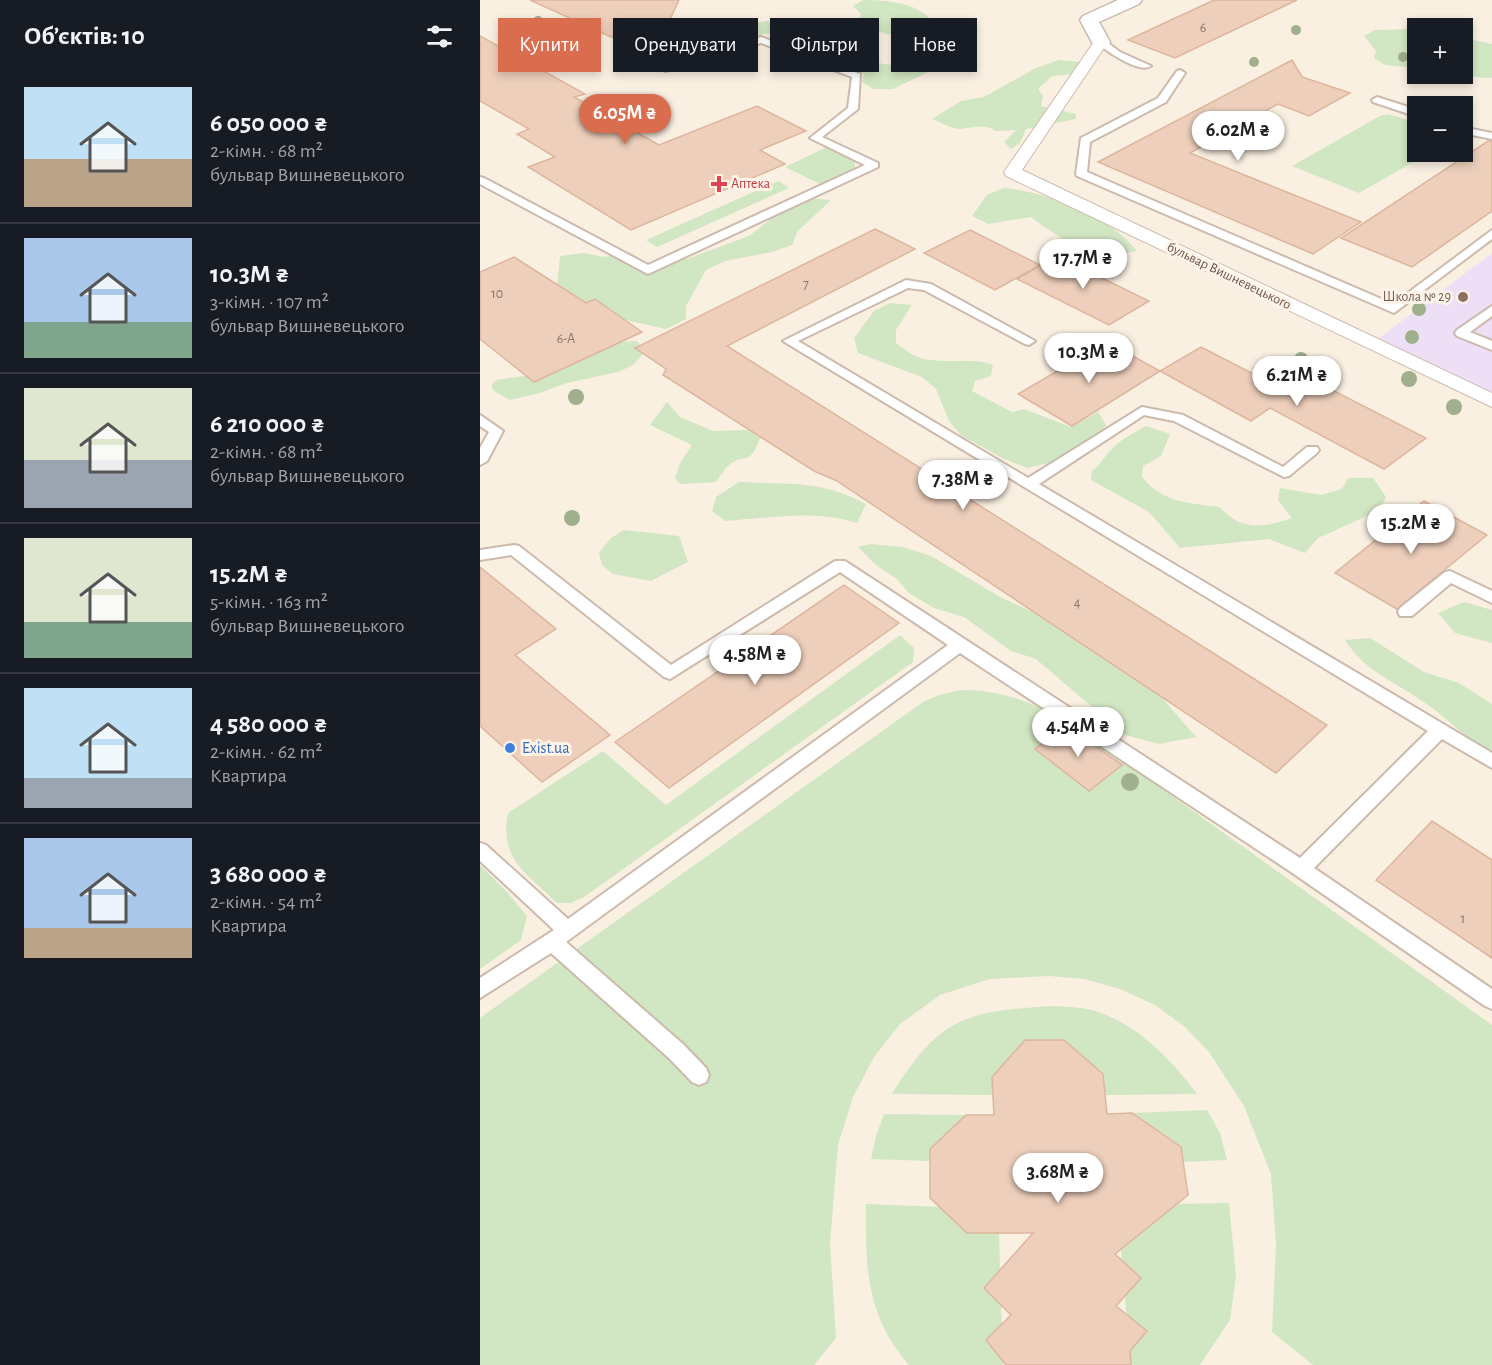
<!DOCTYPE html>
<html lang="uk">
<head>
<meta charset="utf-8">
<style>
  :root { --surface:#171b24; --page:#20242c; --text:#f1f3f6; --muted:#9ea1a6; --line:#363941; --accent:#db6d4f }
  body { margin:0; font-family:"Alegreya Sans",sans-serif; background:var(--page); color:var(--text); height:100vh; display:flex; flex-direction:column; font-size:22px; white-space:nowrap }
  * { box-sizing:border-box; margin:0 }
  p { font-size:20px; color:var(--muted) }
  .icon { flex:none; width:33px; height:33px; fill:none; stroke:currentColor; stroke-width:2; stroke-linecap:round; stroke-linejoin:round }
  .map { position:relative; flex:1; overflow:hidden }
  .details { display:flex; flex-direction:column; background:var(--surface); width:480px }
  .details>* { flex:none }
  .banner { position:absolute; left:18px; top:18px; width:570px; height:54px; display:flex; gap:12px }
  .controls { position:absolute; left:927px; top:18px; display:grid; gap:12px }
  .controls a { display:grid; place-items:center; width:66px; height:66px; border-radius:0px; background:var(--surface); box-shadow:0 3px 9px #0003; font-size:30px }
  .price { position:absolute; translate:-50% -51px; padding:0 14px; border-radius:21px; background:#fff; color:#222; font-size:20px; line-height:39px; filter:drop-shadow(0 2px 3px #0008) }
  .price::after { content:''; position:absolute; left:50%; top:36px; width:18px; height:14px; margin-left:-9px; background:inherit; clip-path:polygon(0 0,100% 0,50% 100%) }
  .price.current { background:var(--accent); color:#fff }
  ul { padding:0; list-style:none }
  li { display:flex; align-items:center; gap:18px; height:150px; padding:0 24px }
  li+li { border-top:2px solid var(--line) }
  li span { display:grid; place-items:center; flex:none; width:168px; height:120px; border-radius:0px; color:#555 }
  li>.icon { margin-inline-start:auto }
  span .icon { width:72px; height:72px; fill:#fffc; stroke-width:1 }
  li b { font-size:26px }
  h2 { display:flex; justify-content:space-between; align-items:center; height:72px; padding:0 24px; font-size:26px }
  .chip { padding:0 21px; border-radius:0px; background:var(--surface); box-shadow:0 3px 9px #0003; font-size:21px; line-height:54px }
  .chip.current { background:var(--accent); color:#fff }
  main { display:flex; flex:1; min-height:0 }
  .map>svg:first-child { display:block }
</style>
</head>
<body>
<main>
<section class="details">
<h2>Об’єктів: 10<svg class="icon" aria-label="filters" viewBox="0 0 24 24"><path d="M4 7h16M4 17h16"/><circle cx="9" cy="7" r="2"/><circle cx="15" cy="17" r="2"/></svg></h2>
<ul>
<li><span style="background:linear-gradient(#bfe0f5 60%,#b9a48a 0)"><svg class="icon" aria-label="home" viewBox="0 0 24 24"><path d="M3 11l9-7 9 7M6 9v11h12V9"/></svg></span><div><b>6 050 000 ₴</b><p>2-кімн. · 68 m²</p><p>бульвар Вишневецького</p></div></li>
<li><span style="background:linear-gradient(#a9c7e8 70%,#7fa58c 0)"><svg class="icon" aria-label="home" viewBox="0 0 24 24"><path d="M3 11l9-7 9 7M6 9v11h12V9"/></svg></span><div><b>10.3M ₴</b><p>3-кімн. · 107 m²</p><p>бульвар Вишневецького</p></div></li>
<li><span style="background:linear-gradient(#dfe7d0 60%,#9aa5b1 0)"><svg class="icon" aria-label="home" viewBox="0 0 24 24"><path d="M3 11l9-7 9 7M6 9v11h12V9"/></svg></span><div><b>6 210 000 ₴</b><p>2-кімн. · 68 m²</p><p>бульвар Вишневецького</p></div></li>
<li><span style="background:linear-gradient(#dfe7d0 70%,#7fa58c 0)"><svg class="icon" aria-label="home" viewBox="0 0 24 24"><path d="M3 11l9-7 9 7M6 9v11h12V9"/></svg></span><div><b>15.2M ₴</b><p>5-кімн. · 163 m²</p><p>бульвар Вишневецького</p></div></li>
<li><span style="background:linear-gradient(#bfe0f5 75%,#9aa5b1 0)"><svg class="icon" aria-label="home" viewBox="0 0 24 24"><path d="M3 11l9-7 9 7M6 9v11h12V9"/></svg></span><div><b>4 580 000 ₴</b><p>2-кімн. · 62 m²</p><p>Квартира</p></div></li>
<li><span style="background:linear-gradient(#a9c7e8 75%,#b9a48a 0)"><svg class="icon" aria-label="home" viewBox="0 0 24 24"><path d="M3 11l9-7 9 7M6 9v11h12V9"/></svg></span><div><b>3 680 000 ₴</b><p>2-кімн. · 54 m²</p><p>Квартира</p></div></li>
</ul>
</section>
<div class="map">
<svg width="1012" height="1365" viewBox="0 0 1012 1365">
  <rect width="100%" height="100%" fill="#faf0e2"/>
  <!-- education -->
  <path fill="#eddff6" d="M1012 253V394L895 341Z"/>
  <!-- green -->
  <path fill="#d1e6c2" d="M383 0C404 0 439 2 452 22L423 34H406L376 24 381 14 373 6Z
    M287 21H306L309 29 257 40 229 52 189 54 184 53 250 26Z
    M937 29V68L905 65 894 58 896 51 884 36 895 30Z
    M983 38 1012 44V78H1002L982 74Z
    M375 60 412 65 449 61 469 62 413 89H393L382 82 384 74 358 63Z
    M579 60 602 62 597 74 572 76 558 89 563 96 561 106 596 114V119L546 129 540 143 531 149 524 142 536 130 515 131C505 123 492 128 481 129 472 129 460 122 452 119L481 101 504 97 556 68Z
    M908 114 937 123 938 152H951L879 193 812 166 900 116Z
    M347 147 375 160V169L342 185 305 167Z
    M298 181 309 188 177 247 166 240Z
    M524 188C565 191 632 217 657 251 615 260 583 242 551 217L508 224 492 216 507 195Z
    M328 198 351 200 317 232 312 245 292 252 245 261 226 270 206 306V319L186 329 141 319 100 307 77 286 80 256 104 253 125 257 150 252 162 262 184 265 207 259 269 236 295 216Z
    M410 303 432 305 416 330V343C423 348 432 356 441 358 464 365 491 356 513 365L511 376 495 381 492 391 532 412 544 409 591 427 618 412 626 425 616 440 592 449 573 462 547 468 522 458 481 435 469 421 456 389 442 377 378 353 374 338 394 311Z
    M157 341 165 352 153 365 138 372 87 383 60 393 30 400 14 391 11 386 16 380 51 375 134 342Z
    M187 402 200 417 233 431 267 430 281 435C270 469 265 451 248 466 243 470 240 477 236 482L200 484 195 478 200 463 212 445 170 425Z
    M666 426 690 434 681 456 663 466 662 477C683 503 709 503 740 507 760 531 783 528 812 518L798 500 800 488 841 495 862 489 868 478H893L906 497 900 510 838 538 825 553 789 539 700 548 669 512 611 480 612 471C620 465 623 459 629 452 638 441 653 433 666 426Z
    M259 482C309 485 339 479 386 504L377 523C335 509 288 518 245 521L232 511 236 497Z
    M144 530 199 536 208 562 171 581 133 574 122 565 119 553 131 538Z
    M391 544 423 547 451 556 522 598 577 623 677 692 716 737 679 744 645 735 556 659 531 651 484 617 454 608 429 593 417 579 397 566 378 547Z
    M984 602 1012 610V643L975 633 958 613Z
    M420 635 434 648 433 662 104 897 91 903H77C47 873 19 860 28 813L123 751 186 805Z
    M890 638 944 672 979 683 1012 704V751C988 741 969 720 948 705 920 684 884 672 865 640Z
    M481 690C519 690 548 701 582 717L1012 1025V1365H833L792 1332 796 1244 791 1174 764 1106 729 1052 705 1027 675 1005 640 989 604 979 569 976 510 979 460 995 420 1024 394 1057 373 1097 358 1145 350 1243 356 1338 334 1365H0V1018L443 702 459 695Z
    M0 865 27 892 47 916 41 940 0 969Z
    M575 1006C587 1007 600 1007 612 1010 657 1023 690 1058 717 1094L625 1095 623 1074 584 1040 545 1041 512 1077 513 1095 412 1094C460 1016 487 1011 575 1006Z
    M727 1110 740 1133 747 1160 704 1162 701 1146 652 1113Z
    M404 1114 486 1115 450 1149V1161L391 1159 396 1136Z
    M749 1203 756 1276 750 1320 720 1365H651L650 1351 666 1331 646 1314 645 1296 661 1278 642 1260 639 1232 695 1204Z
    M386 1204 460 1207 487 1233H519L520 1270 504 1288 521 1305 522 1324 506 1340 523 1361V1365H429C385 1314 386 1268 386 1204Z"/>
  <!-- building -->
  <path fill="#edcfbb" stroke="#deb59d" stroke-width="1.5" d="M50 0H199L173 56Z
    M734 0H817L695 58 648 40Z
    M0 36 105 94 94 97 179 145 277 106 326 131 280 150 305 164 151 230 48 167 75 157 37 134 49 129 0 101Z
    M812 60 822 77 870 93 829 116 798 104 710 153 881 222 833 254 618 162Z
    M1008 141H1012V211L932 267 861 238Z
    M395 229 435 249 247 346 847 725 796 773 357 481 334 471 183 375 186 369 155 348Z
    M490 230 560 265 515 290 444 253Z
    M577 256 669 301 629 325 537 279Z
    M34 257 106 303 115 299 162 332 54 382 0 339V272Z
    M627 342 680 371 592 426 538 394Z
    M721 347 810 393 831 379 946 438 904 469 790 408 771 421 680 371Z
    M944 501 1007 535 917 609 855 573Z
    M0 567 76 629 35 655 130 735 62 782 0 726Z
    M364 585 419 623 189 788 135 742Z
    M586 726 642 765 609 791 555 749Z
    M952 821 1012 860V958L896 880Z
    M545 1040H584L623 1074 627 1114 652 1113 701 1147 708 1195 635 1254 661 1278 636 1306 667 1331 650 1351 651 1365H526L506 1340 531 1315 504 1288 553 1233H487L450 1198V1149L486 1115H514L512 1077Z"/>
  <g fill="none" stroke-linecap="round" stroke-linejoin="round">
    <defs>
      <path id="service" d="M281 37 380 74 378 109 342 137 398 163V167L168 274 0 184V177L4 178 168 265 385 165 330 138 368 108 372 77 281 43 185 71 180 68Z
        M618 40H624L640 52 671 66C660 74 628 52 618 44Z
        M700 70 705 73 686 102 610 142 607 172 913 304 1012 230V239L914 313 597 176 596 174 601 138 678 98 697 71Z
        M897 97 938 110V117L893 102 892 100Z
        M982 127 1012 133V139L982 133Z
        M426 280 451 284 555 341 549 345 545 344 444 290 428 288 318 341 548 478 662 407 703 415 803 467 827 447H837L839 450 837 453 809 476 804 477 694 421 664 415 559 484 1012 753V768L962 739 834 868 1012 989V1009L1005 1006 814 874 480 653 86 942 204 1045 226 1068 229 1075 226 1082 219 1085 212 1082 190 1059 71 953 0 998V978L74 930 0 861V843L6 845 88 919 468 645 360 572 190 679 184 677 31 555 0 560V550L34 545 39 546 191 665 355 561H365L820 858 948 731 303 341Z
        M1012 306V316L990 332 1012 341V350L977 336 975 333 977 330Z
        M0 415 23 431 7 461 0 465V448L9 432 0 426Z
        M970 571 1012 591V603L971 583 932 616H920L918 612 920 608 965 572Z"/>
      <path id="pedestrian" d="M621 38 628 42 542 170 1012 393V407L526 176 524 172 616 39Z"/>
      <path id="minor" d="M638 0H662L659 4 619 22 630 42 628 46H614L600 20 603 16Z"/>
    </defs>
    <!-- service casing -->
    <use href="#service" stroke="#ccbaac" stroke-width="4"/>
    <!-- pedestrian casing -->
    <use href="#pedestrian" stroke="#ccbaac" stroke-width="2"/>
    <!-- minor casing -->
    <use href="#minor" stroke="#ccbaac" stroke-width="3"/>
    <!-- service -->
    <use href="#service" fill="#fff" fill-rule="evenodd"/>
    <!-- pedestrian -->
    <use href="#pedestrian" fill="#fff" fill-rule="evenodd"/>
    <!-- minor -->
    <use href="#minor" fill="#fff" fill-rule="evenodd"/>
  </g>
  <!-- trees -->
  <g fill="#a0af8c">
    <circle cx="58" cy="21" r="5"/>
    <circle cx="816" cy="30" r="5"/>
    <circle cx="923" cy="57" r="5"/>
    <circle cx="774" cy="62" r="5"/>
    <circle cx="939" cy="309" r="7"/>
    <circle cx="932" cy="337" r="7"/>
    <circle cx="821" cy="359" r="7"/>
    <circle cx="929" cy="379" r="8"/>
    <circle cx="96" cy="397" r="8"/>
    <circle cx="974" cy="407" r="8"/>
    <circle cx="92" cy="518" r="8"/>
    <circle cx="650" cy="782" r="9"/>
  </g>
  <!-- markers -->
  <path fill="#e0444e" stroke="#fdf4e7" stroke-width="2" d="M236 175h6v6h6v6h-6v6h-6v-6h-6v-6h6z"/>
  <circle fill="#8d6e63" stroke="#fdf4e7" stroke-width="2" cx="983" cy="297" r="6"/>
  <circle fill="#3f7fe0" stroke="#fdf4e7" stroke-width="2" cx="30" cy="748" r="6"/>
  <g text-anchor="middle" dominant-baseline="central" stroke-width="6" stroke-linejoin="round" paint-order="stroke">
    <!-- number labels -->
    <g font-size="14" fill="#8e7566">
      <text x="723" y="28">6</text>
      <text x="326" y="284">7</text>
      <text x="17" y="294">10</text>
      <text x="86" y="339">6-А</text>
      <text x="597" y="603">4</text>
      <text x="983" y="919">1</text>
    </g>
    <!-- far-health labels -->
    <g font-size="14" fill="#be3a42" stroke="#fdf4e7" text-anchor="start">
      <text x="251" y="184">Аптека</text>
    </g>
    <!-- far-street labels -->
    <g font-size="14" fill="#6f574a" stroke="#fdf4e7">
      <text transform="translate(749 276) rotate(26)">бульвар Вишневецького</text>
    </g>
    <!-- far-education labels -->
    <g font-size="14" fill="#785e54" stroke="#fdf4e7" text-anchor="end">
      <text x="971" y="297">Школа № 29</text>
    </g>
    <!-- shop labels -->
    <g font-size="16" fill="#366cbe" stroke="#fdf4e7" text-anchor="start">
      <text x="42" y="748">Exist.ua</text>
    </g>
  </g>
</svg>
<div class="controls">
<a>+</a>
<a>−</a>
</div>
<b class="price current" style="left:145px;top:145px">6.05M ₴</b>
<b class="price" style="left:758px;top:162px">6.02M ₴</b>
<b class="price" style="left:603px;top:290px">17.7M ₴</b>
<b class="price" style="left:609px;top:384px">10.3M ₴</b>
<b class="price" style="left:817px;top:407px">6.21M ₴</b>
<b class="price" style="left:483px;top:511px">7.38M ₴</b>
<b class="price" style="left:931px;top:555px">15.2M ₴</b>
<b class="price" style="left:275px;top:686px">4.58M ₴</b>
<b class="price" style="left:598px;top:758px">4.54M ₴</b>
<b class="price" style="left:578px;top:1204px">3.68M ₴</b>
<div class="banner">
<a class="chip current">Купити</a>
<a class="chip">Орендувати</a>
<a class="chip">Фільтри</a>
<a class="chip">Нове</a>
</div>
</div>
</main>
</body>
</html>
